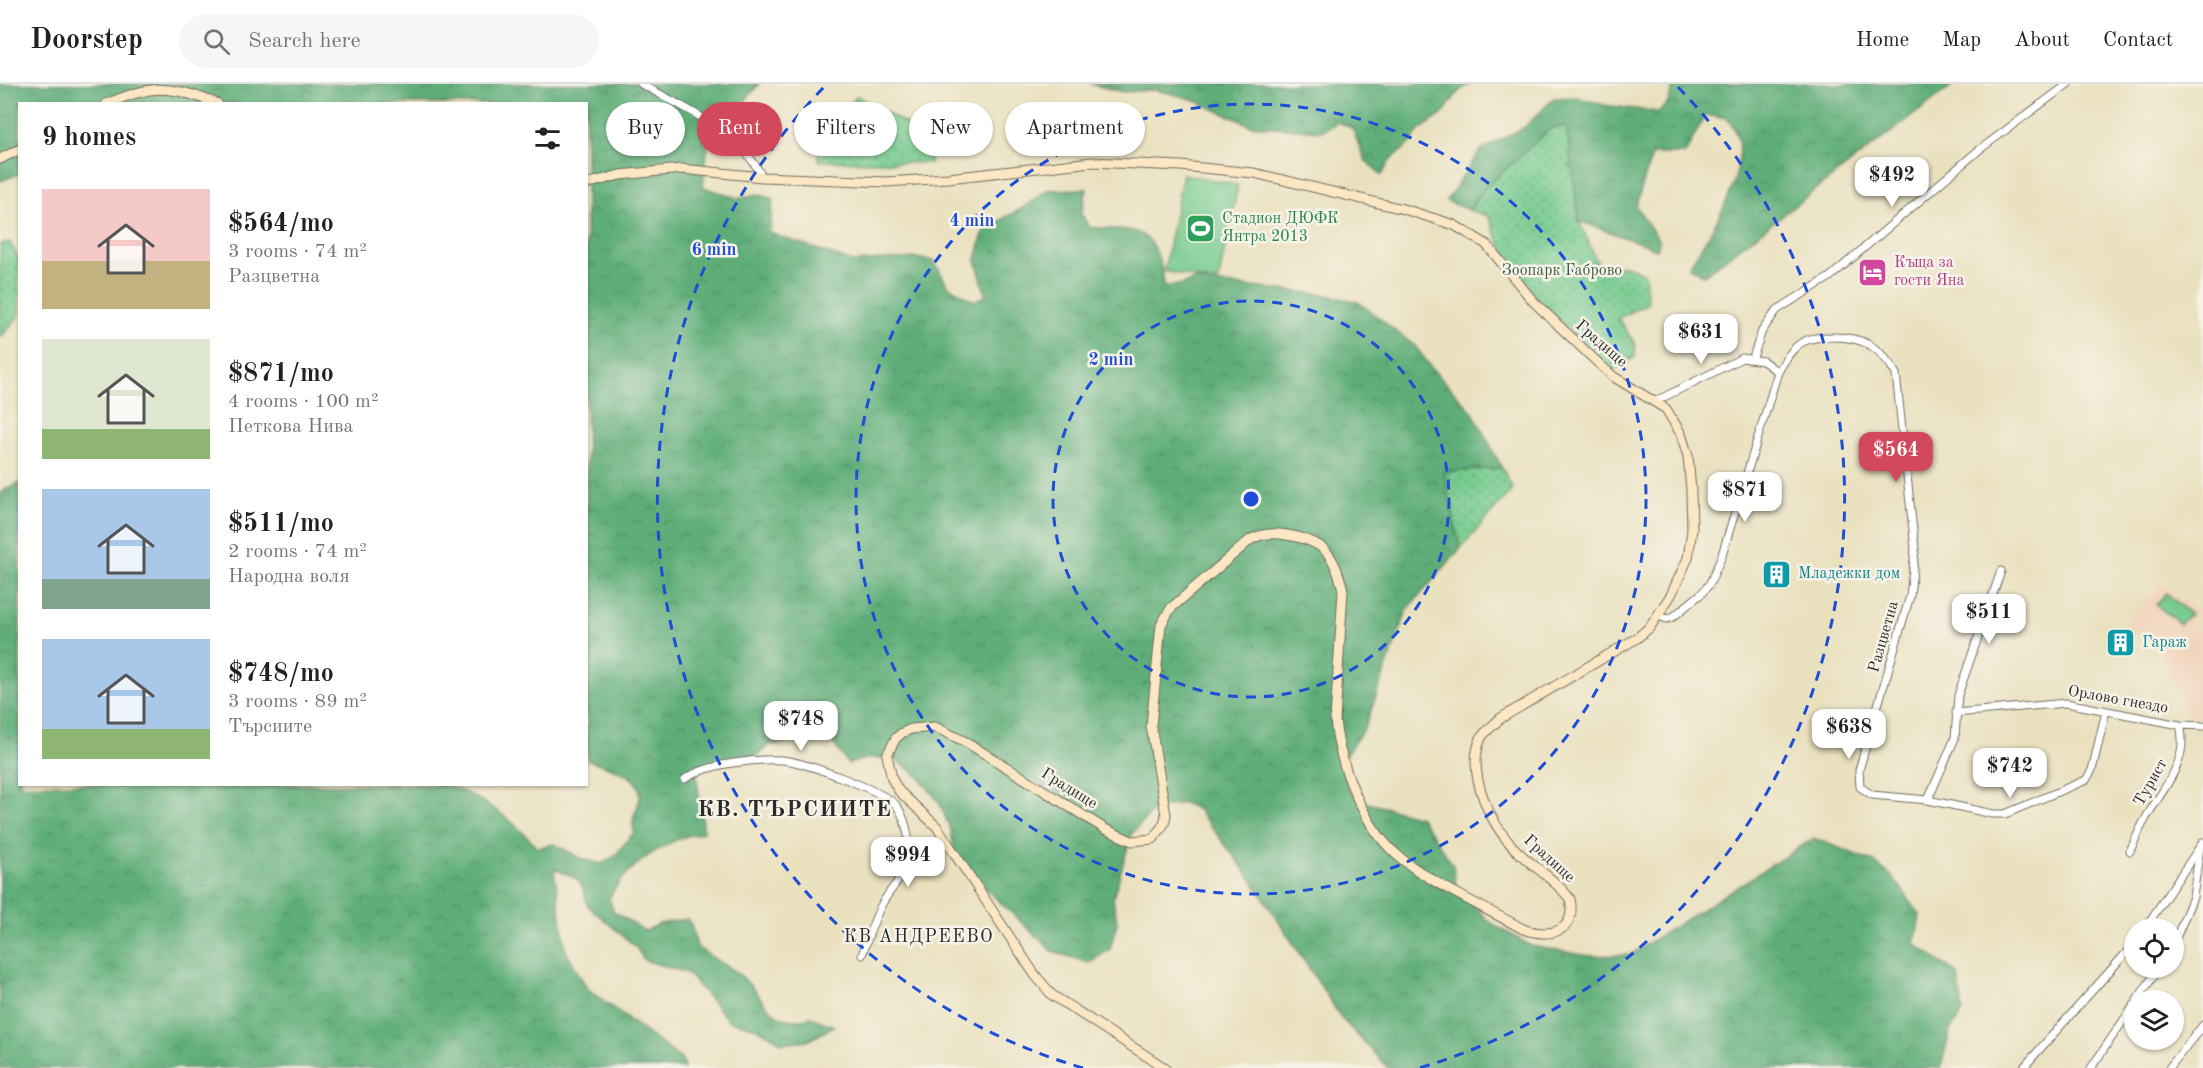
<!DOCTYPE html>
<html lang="en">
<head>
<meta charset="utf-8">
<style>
  :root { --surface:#fff; --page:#f6f6f6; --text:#202124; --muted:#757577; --line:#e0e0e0; --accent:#d1495b }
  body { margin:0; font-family:"Old Standard TT",serif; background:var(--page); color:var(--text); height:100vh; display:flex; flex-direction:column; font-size:22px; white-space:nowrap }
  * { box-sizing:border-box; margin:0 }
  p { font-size:20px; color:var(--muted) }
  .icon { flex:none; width:33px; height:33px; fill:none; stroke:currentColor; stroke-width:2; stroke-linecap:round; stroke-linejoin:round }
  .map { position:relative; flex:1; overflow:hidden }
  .side { position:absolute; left:18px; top:18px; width:570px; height:684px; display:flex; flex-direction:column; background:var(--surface); border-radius:0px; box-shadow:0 2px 4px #0004 }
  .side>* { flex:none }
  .top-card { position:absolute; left:606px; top:18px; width:570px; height:54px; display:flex; gap:12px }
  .controls { position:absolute; left:2124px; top:834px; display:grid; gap:12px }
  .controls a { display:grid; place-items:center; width:60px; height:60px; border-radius:50%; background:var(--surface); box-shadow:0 2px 4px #0004; font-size:30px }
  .price { position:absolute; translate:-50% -51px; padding:0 14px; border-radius:12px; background:#fff; color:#222; font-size:20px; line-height:39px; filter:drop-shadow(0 2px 3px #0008) }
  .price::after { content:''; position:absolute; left:50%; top:36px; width:18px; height:14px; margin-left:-9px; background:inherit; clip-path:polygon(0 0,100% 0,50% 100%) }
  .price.on { background:var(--accent); color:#fff }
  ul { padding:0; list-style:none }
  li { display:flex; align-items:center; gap:18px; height:150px; padding:0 24px }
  li span { display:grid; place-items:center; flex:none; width:168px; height:120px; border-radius:0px; color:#555 }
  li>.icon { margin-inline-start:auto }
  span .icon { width:72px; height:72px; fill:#fffc; stroke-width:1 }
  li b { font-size:26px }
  h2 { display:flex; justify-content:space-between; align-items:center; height:72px; padding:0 24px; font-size:26px }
  .chip { padding:0 21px; border-radius:27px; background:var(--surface); box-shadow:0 2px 4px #0004; font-size:21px; line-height:54px }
  .chip.on { background:var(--accent); color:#fff }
  header { display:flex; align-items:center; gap:36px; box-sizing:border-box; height:84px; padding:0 30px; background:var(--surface); border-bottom:2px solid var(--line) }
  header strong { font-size:28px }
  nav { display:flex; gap:33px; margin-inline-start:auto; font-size:21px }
  .search { width:420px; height:54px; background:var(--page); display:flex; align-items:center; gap:15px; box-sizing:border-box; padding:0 21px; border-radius:33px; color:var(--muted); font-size:22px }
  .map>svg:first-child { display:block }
</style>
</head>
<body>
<header>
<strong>Doorstep</strong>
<div class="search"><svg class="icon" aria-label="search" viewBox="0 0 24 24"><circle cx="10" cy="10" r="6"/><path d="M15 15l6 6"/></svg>Search here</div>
<nav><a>Home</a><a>Map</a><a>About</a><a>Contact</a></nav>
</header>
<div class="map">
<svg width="2203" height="984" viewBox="0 0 2203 984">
  <defs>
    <pattern id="green-dots" width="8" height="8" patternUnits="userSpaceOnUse" patternTransform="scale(1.5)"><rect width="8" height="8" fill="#74ca8e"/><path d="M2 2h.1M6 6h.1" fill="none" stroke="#5fa474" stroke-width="1.8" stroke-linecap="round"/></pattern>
    <pattern id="forest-crowns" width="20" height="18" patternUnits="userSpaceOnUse" patternTransform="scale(1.5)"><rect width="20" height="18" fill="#5fae79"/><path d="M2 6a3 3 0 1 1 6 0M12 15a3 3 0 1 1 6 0" fill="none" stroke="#4f8e63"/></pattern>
  </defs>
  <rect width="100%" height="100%" fill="#f7f3e8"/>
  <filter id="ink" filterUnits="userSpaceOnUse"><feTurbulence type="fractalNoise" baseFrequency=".0167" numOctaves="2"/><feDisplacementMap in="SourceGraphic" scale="12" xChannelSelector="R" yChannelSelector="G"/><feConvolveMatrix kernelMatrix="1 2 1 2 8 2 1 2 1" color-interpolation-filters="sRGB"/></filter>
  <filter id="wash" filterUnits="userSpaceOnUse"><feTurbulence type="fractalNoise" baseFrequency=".008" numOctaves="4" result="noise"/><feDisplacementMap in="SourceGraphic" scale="24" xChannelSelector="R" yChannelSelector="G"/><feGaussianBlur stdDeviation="1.35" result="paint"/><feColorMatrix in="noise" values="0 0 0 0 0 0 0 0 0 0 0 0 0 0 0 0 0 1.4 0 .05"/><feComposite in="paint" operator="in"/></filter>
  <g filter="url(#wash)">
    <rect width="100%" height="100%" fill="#eae1bf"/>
    <!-- built -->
    <path fill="#f2d5bd" d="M2162 499 2198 528 2189 539 2203 550V635H2188L2162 568 2124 541Z"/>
    <!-- green -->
    <path fill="url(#green-dots)" stroke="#507a5c" stroke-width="1.5" d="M857 12 934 56 930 79 819 77 818 61Z
      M1567 42 1579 137 1600 184 1626 181 1645 190 1648 219 1618 234 1635 260V273L1612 287 1535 212 1505 171 1488 132 1469 126 1482 107 1551 44Z
      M10 158 18 174 19 232 0 254V160Z
      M1502 384 1513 405 1460 465 1444 388Z"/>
    <!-- forest -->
    <path fill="url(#forest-crowns)" stroke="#456c52" stroke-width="1.5" d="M0 0H759L708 62 703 103 738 114 759 110 773 115 770 149 853 178 916 174 934 177 948 202 974 217 986 212 976 176 984 145 1021 125 1047 106 1087 105 1081 130 1090 143C1104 145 1120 144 1133 147 1156 153 1163 183 1164 202L1182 201 1196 195 1212 199 1321 210 1358 218 1415 262 1434 287 1472 327 1502 384 1444 388 1460 465 1407 526 1365 643 1345 672 1348 705 1365 718 1420 733 1453 781 1456 801 1488 837 1531 862 1590 872 1630 871 1814 754 1872 777 1893 793 1920 831 1915 860 1958 890 1963 928 1950 946 1941 984H1388L1342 935 1250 793 1198 726 1184 719 1156 724 1132 749 1113 814 1117 839 1110 865 1089 879 1052 867 956 777 951 747 939 718 919 693 893 674H869L848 680 831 656 822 652 769 661 752 676H723L696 687 704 748C668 754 625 782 609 815L614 828 645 847 659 840 687 835 691 840 697 863C709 872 723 879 736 888 763 906 767 947 810 933L834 942 810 956 782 959 758 944 729 937 687 889 644 876 636 863 587 821C582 794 578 794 554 785L566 867 587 904 682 976 684 984H0V409L19 399 20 700 445 701C480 712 514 735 537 764L554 760 582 775 601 780 615 772 634 748C629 729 640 727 640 711 641 688 603 682 587 676L586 20H20L19 90 0 97Z
      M1089 0H1470L1459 7 1442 31 1419 46 1410 60 1390 76 1382 91 1365 76 1352 44 1338 38 1321 47 1250 41 1189 14 1155 6 1123 8Z
      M1674 0H1954L1704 191 1689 183C1712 147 1762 73 1727 34L1705 31 1685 70H1652L1636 122 1659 157 1657 165 1579 137 1566 42 1551 44 1482 107 1469 126 1446 117 1481 66 1525 43 1554 14 1577 13 1604 21 1658 28 1668 19Z"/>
    <!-- pitch -->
    <path fill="#74ca8e" stroke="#507a5c" stroke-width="1.5" d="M1183 90 1238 101 1218 198 1164 187Z
      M2166 509 2190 530 2180 540 2156 521Z"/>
  </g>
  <g filter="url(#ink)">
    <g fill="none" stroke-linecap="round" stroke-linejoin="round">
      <defs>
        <path id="street" d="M641 0C683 23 741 48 762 93
          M1753 273 1762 247 1777 226 1830 193 1979 66 2068 0
          M1656 317 1742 274 1763 277 1778 288
          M1658 532 1667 535 1673 533 1702 509 1710 499 1721 474 1778 288C1784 278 1791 265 1801 259 1811 253 1822 253 1833 253 1864 253 1881 263 1896 290L1915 465 1913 485 1910 512 1859 686 1860 703 1872 711 1928 716 1993 730H2005L2086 696 2092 686 2106 627
          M1956 629 2066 619 2180 641 2203 642
          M685 695C708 679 755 675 782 676 802 677 883 707 896 721 905 732 910 754 909 769 908 790 891 803 882 820 876 831 866 859 862 871
          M1928 716 1955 654 1958 611 2001 487
          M2130 767C2135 756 2140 744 2146 734 2163 704 2190 677 2180 641
          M2145 844 2203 758
          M2174 859 2193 813 2200 763
          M2137 916 2159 884
          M2023 984 2134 860
          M2091 984 2134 921
          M2169 984 2203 941"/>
        <path id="secondary" d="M106 20C155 0 168 1 218 20
          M0 75 20 65
          M586 100 620 91 681 85 762 93 887 98 948 94 1092 78 1181 82 1254 89 1407 126 1454 141 1486 160 1533 217 1597 278 1614 293 1666 325 1681 350 1688 372 1691 407 1692 446 1688 474 1671 511 1650 543 1637 554 1501 634C1495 640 1485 647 1481 654 1465 690 1492 744 1518 768 1535 784 1556 796 1570 815 1577 849 1549 854 1523 845 1486 824 1428 798 1397 771 1363 742 1339 679 1335 636L1343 506C1334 469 1324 457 1287 451 1273 449 1262 449 1250 456L1171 524 1161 541 1151 642 1166 731 1164 740 1153 755 1132 757 1105 745 966 658 935 643 911 645 902 649 896 654 887 671 892 695 899 707 937 743 1035 891 1052 911 1165 984"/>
      </defs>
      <!-- street casing -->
      <use href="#street" stroke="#6e6b5f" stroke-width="9"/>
      <!-- secondary casing -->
      <use href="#secondary" stroke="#6e6b5f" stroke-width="11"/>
      <!-- street -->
      <use href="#street" stroke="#fff" stroke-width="7"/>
      <!-- secondary -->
      <use href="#secondary" stroke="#fbe7c3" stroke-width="9"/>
    </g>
  </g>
  <!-- distance rings -->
  <g fill="none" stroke="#1d4ed8" stroke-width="3" stroke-dasharray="10 8">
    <circle cx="1251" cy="415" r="198"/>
    <circle cx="1251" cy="415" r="395"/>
    <path d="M1083 984A593 593 0 0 1 824 3M1678 3A593 593 0 0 1 1419 984"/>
  </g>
  <!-- icons -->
  <defs>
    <symbol id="stadium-square" viewBox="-11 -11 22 22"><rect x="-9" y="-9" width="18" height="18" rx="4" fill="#2e9e5b" stroke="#f7f3e8"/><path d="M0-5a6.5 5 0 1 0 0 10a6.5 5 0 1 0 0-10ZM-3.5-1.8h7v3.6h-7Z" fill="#fff"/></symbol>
    <symbol id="hotel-square" viewBox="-11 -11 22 22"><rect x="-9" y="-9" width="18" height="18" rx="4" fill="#d1479c" stroke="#f7f3e8"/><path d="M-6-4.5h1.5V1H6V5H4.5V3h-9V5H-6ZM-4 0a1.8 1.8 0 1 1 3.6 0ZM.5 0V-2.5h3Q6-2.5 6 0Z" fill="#fff"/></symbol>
    <symbol id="building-square" viewBox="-11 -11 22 22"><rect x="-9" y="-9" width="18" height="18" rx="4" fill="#0f9aa8" stroke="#f7f3e8"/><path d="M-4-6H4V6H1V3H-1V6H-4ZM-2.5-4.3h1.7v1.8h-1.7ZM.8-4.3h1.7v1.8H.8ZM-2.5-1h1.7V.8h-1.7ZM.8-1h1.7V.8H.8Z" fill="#fff"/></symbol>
  </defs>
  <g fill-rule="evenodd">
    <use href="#stadium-square" x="1184" y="128" width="33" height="33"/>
    <use href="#hotel-square" x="1856" y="172" width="33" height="33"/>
    <use href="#building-square" x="1760" y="474" width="33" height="33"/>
    <use href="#building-square" x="2104" y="542" width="33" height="33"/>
  </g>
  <g text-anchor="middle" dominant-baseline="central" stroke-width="5" stroke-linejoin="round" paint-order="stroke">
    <!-- leisure labels -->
    <g font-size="16" fill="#27864d" stroke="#f7f3e8" text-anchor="start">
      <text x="1222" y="135">Стадион ДЮФК<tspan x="1222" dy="18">Янтра 2013</tspan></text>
    </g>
    <!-- hotel labels -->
    <g font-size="16" fill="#b23c85" stroke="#f7f3e8" text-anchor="start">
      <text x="1894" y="179">Къща за<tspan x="1894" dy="18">гости Яна</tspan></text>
    </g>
    <!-- park labels -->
    <g font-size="16" fill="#415b49" stroke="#f7f3e8">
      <text x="1562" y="187">Зоопарк Габрово</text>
    </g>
    <!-- street labels -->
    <g font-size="16" fill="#2b2b2b" stroke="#f7f3e8">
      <text transform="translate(1601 260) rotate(41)">Градище</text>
      <text transform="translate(1884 553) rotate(-74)">Разцветна</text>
      <text transform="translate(2118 616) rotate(10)">Орлово гнездо</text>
      <text transform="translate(2151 699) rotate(-60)">Турист</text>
      <text transform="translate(1069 705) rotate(32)">Градище</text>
      <text transform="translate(1549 775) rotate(42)">Градище</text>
    </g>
    <!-- culture labels -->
    <g font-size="16" fill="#0d838f" stroke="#f7f3e8" text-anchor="start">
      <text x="1798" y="490">Младежки дом</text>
      <text x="2142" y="559">Гараж</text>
    </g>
    <!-- neighbourhood labels -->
    <g font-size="18" letter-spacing="1.5" fill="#2b2b2b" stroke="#f7f3e8">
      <text x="919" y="853">КВ АНДРЕЕВО</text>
    </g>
    <!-- district labels -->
    <g font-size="22" font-weight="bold" letter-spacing="1.5" fill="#2b2b2b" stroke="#f7f3e8">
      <text x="795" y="726">КВ. ТЪРСИИТЕ</text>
    </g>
  </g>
  <circle cx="1251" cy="415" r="9" fill="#1d4ed8" stroke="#f7f3e8" stroke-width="3"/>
  <g font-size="18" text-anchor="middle" font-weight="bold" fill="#1d4ed8" stroke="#f7f3e8" stroke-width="5" stroke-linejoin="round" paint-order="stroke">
    <text x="972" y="142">4 min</text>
    <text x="714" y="171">6 min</text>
    <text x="1111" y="281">2 min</text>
  </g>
</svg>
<div class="controls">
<a><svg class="icon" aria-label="locate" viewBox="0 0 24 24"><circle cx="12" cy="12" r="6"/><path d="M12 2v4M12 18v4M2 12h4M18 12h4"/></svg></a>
<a><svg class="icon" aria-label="layers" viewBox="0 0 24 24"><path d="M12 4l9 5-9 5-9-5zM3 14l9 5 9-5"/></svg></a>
</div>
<b class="price" style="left:1892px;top:124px">$492</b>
<b class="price" style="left:1701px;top:281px">$631</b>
<b class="price on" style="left:1896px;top:399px">$564</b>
<b class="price" style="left:1745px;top:439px">$871</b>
<b class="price" style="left:1989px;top:561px">$511</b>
<b class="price" style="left:801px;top:668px">$748</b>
<b class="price" style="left:1849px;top:676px">$638</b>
<b class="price" style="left:2010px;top:715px">$742</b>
<b class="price" style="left:908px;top:804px">$994</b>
<div class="top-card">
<a class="chip">Buy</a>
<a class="chip on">Rent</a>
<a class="chip">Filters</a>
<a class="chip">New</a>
<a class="chip">Apartment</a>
</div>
<section class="side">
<h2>9 homes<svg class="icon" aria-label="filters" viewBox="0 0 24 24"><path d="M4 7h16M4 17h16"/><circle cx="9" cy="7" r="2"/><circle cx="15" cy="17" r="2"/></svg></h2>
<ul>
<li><span style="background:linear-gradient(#f6c9c9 60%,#c2b280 0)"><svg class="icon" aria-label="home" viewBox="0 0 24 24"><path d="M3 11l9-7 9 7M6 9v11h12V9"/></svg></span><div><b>$564/mo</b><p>3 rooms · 74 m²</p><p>Разцветна</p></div></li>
<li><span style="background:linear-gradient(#dfe7d0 75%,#8fb573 0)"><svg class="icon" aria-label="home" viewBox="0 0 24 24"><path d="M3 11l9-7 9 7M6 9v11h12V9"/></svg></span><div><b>$871/mo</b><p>4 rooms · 100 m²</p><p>Петкова Нива</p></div></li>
<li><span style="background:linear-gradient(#a9c7e8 75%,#7fa58c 0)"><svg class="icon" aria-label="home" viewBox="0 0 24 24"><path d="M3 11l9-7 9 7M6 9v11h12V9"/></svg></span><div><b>$511/mo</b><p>2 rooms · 74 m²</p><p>Народна воля</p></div></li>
<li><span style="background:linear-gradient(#a9c7e8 75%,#8fb573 0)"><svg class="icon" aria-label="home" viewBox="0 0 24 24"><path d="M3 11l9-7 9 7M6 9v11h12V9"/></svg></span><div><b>$748/mo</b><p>3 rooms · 89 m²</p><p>Търсиите</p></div></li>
</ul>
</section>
</div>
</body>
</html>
